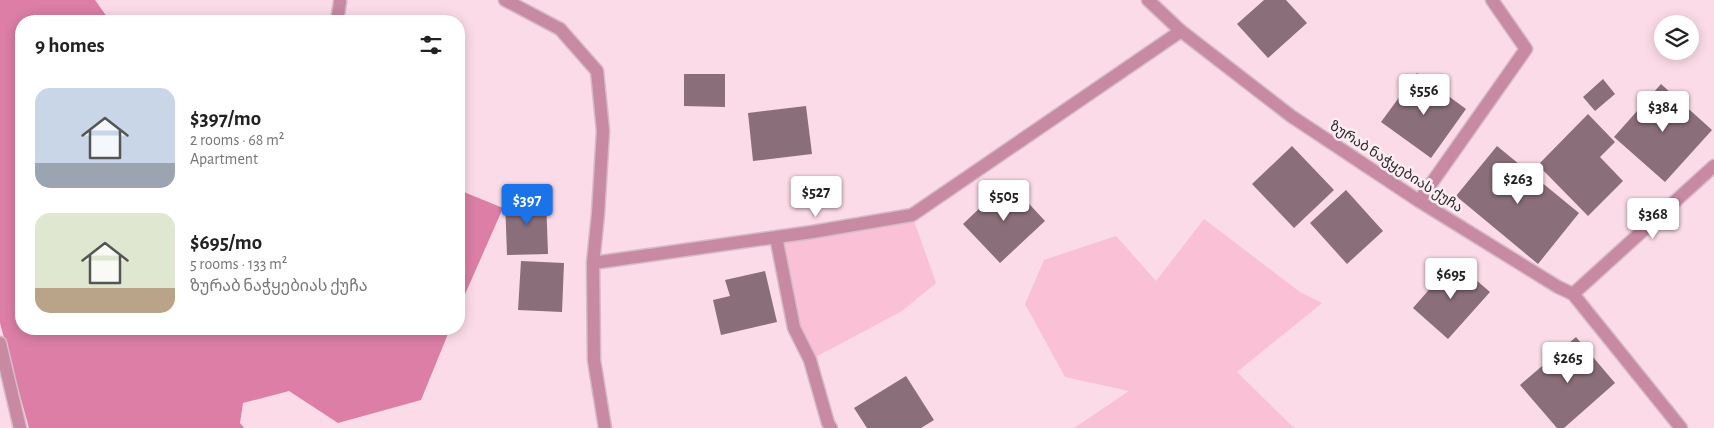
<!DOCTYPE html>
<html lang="en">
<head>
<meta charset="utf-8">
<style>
  :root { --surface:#fff; --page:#f2f2f2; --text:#222; --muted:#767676; --accent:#1a73e8 }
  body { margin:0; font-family:"Alegreya Sans","Noto Sans Georgian",sans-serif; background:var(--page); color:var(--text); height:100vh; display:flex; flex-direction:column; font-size:19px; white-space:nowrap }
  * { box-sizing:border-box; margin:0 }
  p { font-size:16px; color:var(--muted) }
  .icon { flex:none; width:28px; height:28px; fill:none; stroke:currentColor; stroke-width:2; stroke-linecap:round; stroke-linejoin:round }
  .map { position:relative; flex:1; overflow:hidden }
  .side { position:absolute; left:15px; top:15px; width:450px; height:320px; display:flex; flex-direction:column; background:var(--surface); border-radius:20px; box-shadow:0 2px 12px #0003 }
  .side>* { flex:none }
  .fabs { position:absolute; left:1654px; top:15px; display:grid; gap:10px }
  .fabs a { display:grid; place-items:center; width:45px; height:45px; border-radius:50%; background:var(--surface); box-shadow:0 2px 12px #0003; font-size:25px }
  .price { position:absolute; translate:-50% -42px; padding:0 11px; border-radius:5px; background:#fff; color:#222; font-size:16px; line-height:32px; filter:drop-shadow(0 1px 2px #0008) }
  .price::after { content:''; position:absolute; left:50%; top:30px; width:15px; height:11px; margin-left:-8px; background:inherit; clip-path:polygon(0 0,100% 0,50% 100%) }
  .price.selected { background:var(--accent); color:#fff }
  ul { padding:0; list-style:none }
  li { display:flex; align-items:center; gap:15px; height:125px; padding:0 20px }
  li span { display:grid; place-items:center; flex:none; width:140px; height:100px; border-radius:15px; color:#555 }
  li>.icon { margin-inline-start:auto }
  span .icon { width:60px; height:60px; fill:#fffc; stroke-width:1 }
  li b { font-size:21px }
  h2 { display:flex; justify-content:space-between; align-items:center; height:60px; padding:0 20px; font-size:21px }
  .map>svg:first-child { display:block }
</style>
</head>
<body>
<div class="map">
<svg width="1714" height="428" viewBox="0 0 1714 428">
  <rect width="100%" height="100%" fill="#fbdbe7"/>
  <!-- green -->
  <path fill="#f9c0d6" d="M912 215 936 283 902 311 810 360 794 328 776 237Z
    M1204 219 1300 292 1322 303 1237 372 1294 428H1074L1129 391 1065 377 1025 304 1044 260 1116 236 1156 281Z"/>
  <!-- forest -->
  <path fill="#dc7ea6" d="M0 0H95L110 21H21V329H450L421 400 338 423 289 391 243 403 240 423 244 428H29L0 323Z
    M459 190 503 208 459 308Z"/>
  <!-- building -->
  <path fill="#8a6e79" d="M1264 0H1286L1307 23 1268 58 1237 24Z
    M1417 73 1466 109 1431 158 1381 122Z
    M684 74H725V107L684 106Z
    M1603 79 1615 94 1595 111 1583 97Z
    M1661 84 1712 130 1665 182 1614 137Z
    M806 106 812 154 753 161 748 113Z
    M1588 114 1615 142 1600 157 1623 181 1588 216 1538 165Z
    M1292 146 1334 190 1294 228 1252 184Z
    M1497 146 1579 213 1538 264 1456 196Z
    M1008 181 1045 221 1000 263 963 224Z
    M1346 190 1383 231 1347 264 1310 223Z
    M546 197 548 254 507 255 505 199Z
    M521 261 564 263 562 312 518 310Z
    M1454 261 1490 292 1448 339 1413 308Z
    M765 271 777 322 721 335 713 300 730 296 725 280Z
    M1576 337 1615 383 1564 428H1557L1520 385Z
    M906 376 934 420 921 428H867L854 408Z"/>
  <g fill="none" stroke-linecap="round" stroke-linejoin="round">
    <defs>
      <path id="service" d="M505 0 560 29
        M337 21 340 2"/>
      <path id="minor" d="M1148 0 1181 31 1291 116 1419 201 1558 287 1573 294 1681 428
        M560 29 597 71 603 131 598 214 593 263
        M1419 201 1526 49 1492 0
        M776 237 794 328 810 360 828 423 831 428
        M1573 294 1714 166
        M0 343 20 428
        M605 428 594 360 593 263 812 232 912 215 1181 31"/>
    </defs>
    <!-- service casing -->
    <use href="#service" stroke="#d6bac5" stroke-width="15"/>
    <!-- minor casing -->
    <use href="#minor" stroke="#d6bac5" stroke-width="15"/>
    <!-- service -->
    <use href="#service" stroke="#c889a2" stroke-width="12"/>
    <!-- minor -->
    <use href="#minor" stroke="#c889a2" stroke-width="12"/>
  </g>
  <g text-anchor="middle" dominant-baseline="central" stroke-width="5" stroke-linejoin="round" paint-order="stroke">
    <!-- street labels -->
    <g font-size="14" fill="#302529" stroke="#fbeef3">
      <text transform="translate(1396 167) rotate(33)">ზურაბ ნაჭყებიას ქუჩა</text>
    </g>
  </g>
</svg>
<div class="fabs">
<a><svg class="icon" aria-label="layers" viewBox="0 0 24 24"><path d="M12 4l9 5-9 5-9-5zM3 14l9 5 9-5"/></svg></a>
</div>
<b class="price" style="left:1424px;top:116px">$556</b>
<b class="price" style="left:1663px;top:133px">$384</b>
<b class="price" style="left:1518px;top:205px">$263</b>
<b class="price" style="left:816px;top:218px">$527</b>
<b class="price" style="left:1004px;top:222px">$505</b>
<b class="price selected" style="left:527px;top:226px">$397</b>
<b class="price" style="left:1653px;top:240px">$368</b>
<b class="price" style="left:1451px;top:300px">$695</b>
<b class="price" style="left:1568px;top:384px">$265</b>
<section class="side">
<h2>9 homes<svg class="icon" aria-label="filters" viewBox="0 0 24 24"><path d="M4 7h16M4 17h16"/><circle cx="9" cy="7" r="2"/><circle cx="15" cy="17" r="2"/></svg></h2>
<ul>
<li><span style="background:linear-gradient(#c9d6e8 75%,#9aa5b1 0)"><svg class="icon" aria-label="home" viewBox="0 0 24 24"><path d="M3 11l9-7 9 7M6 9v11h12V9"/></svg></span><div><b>$397/mo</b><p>2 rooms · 68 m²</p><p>Apartment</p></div></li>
<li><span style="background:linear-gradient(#dfe7d0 75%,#b9a48a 0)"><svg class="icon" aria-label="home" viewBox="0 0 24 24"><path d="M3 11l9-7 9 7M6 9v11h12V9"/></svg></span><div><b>$695/mo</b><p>5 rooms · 133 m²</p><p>ზურაბ ნაჭყებიას ქუჩა</p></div></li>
</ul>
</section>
</div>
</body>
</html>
